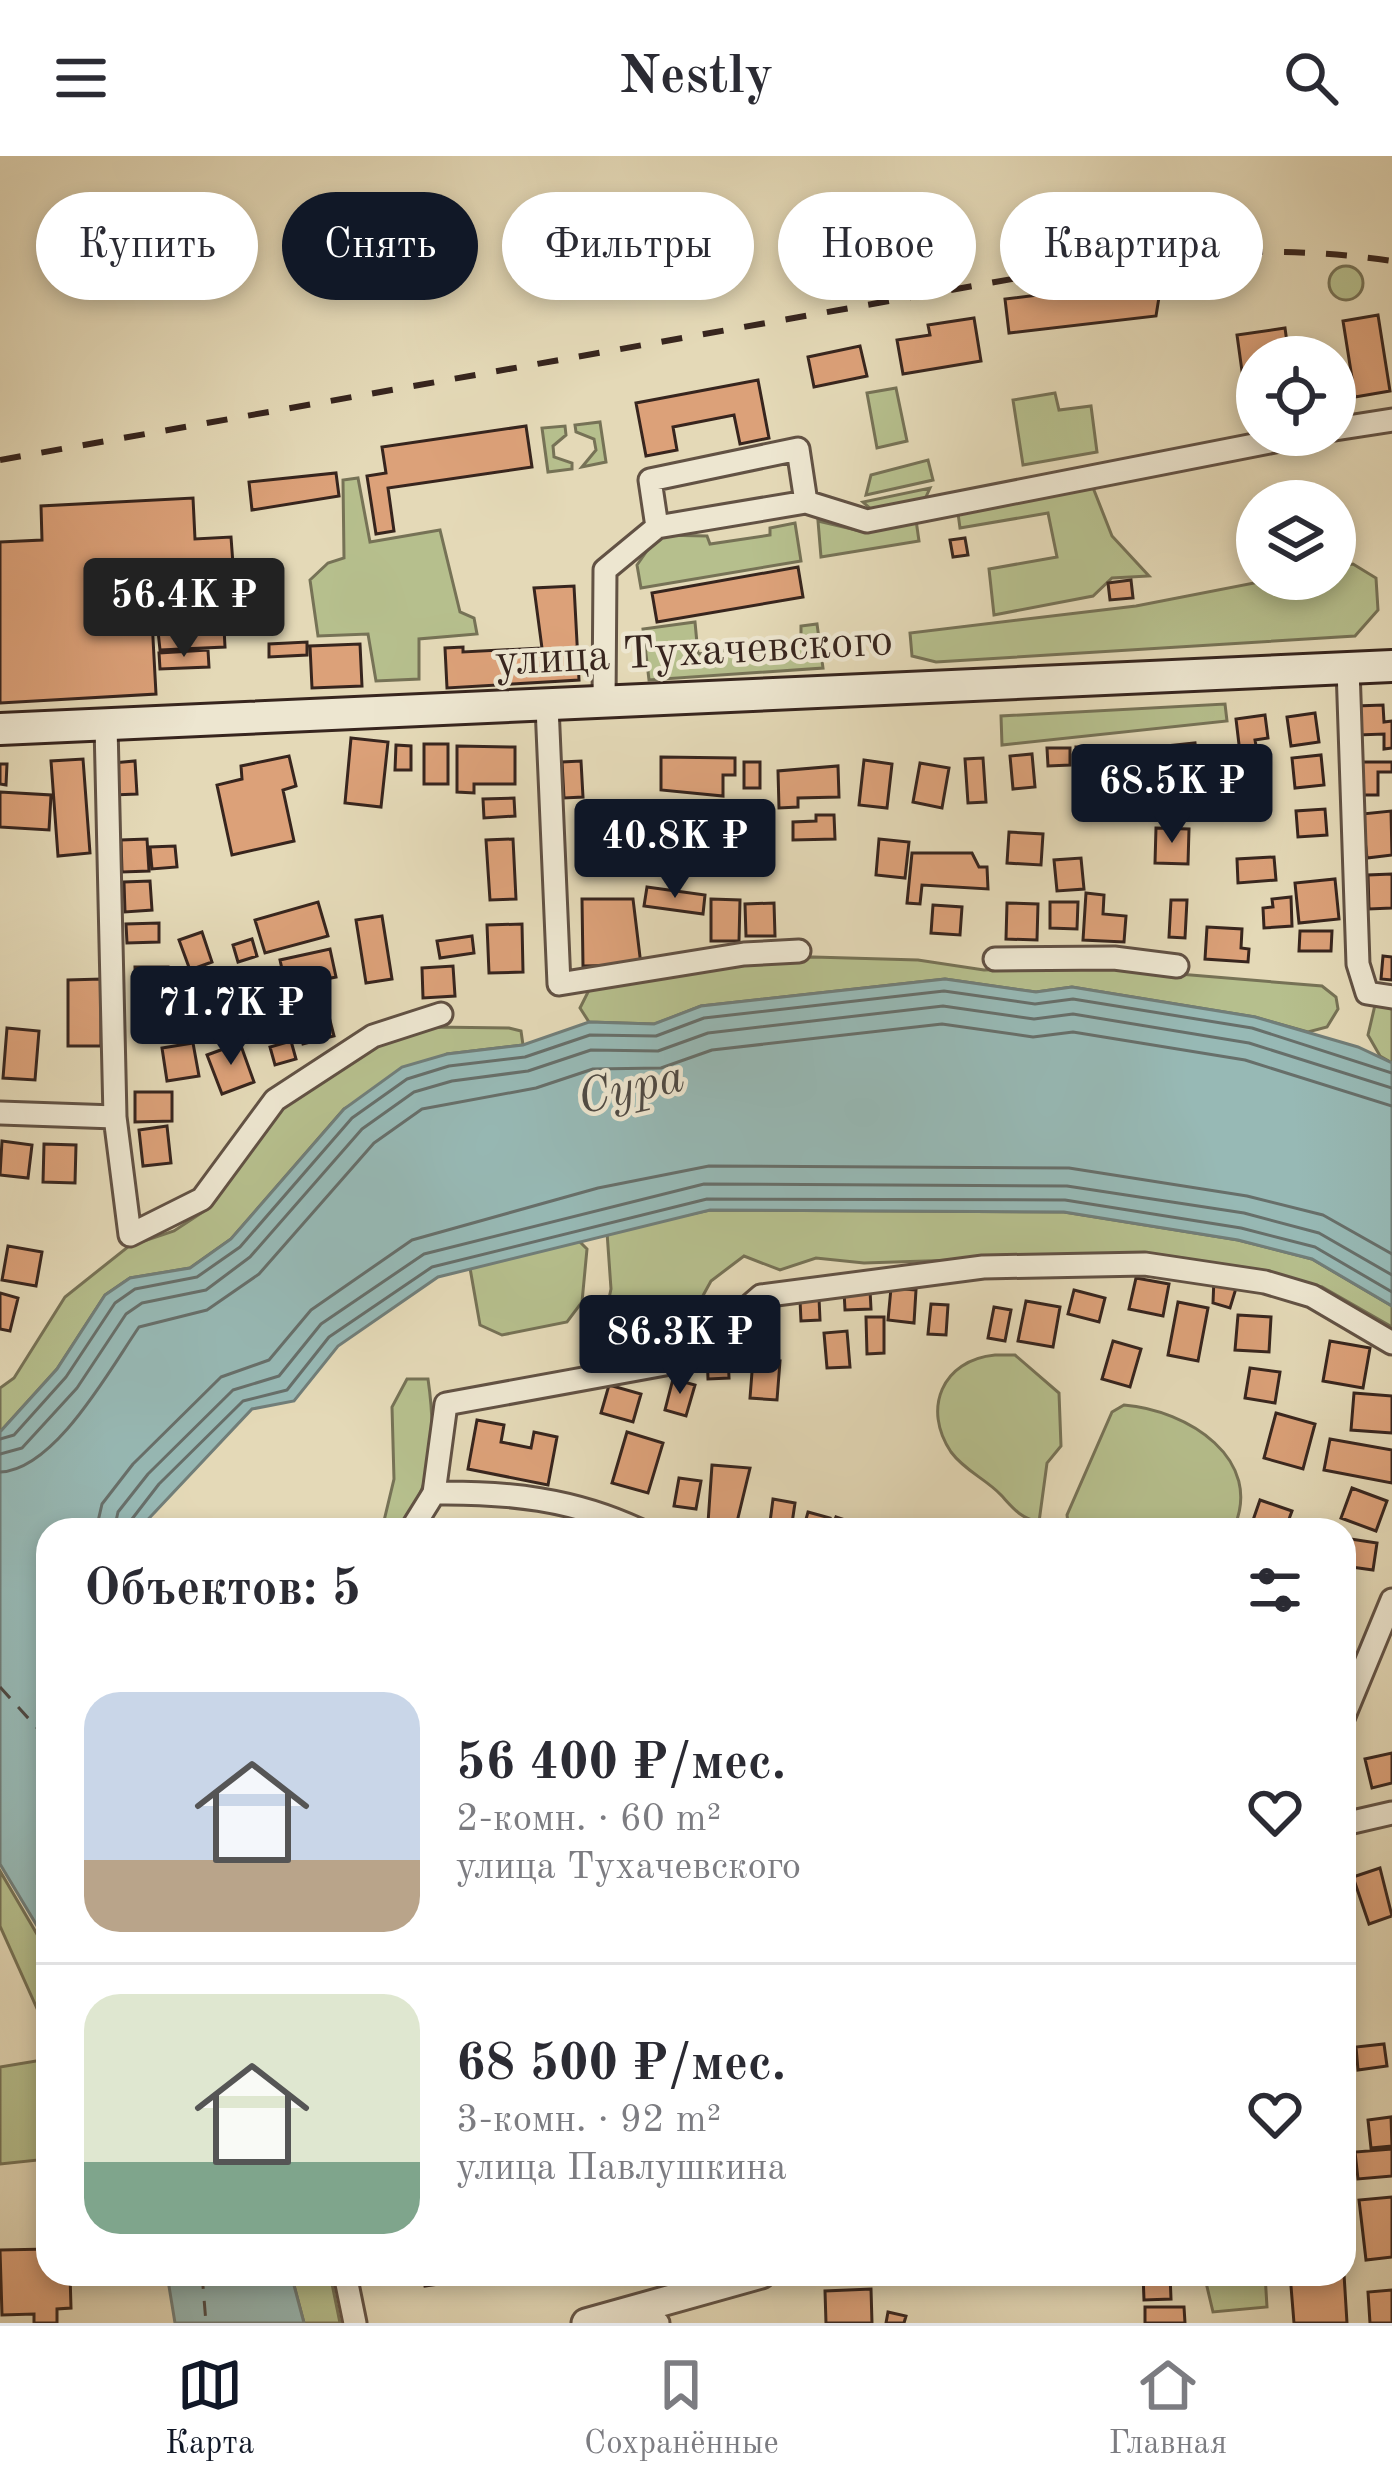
<!DOCTYPE html>
<html lang="ru">
<head>
<meta charset="utf-8">
<style>
  :root { --surface:#fff; --page:#f7f7f7; --text:#2b2b33; --muted:#7c7c81; --line:#e1e1e2; --accent:#111827 }
  body { margin:0; font-family:"Old Standard TT",serif; background:var(--page); color:var(--text); height:100vh; display:flex; flex-direction:column; font-size:45px; white-space:nowrap }
  * { box-sizing:border-box; margin:0 }
  p { font-size:39px; color:var(--muted) }
  .icon { flex:none; width:66px; height:66px; fill:none; stroke:currentColor; stroke-width:2; stroke-linecap:round; stroke-linejoin:round }
  .map { position:relative; flex:1; overflow:hidden }
  .details { position:absolute; left:36px; top:1362px; width:1320px; height:768px; display:flex; flex-direction:column; background:var(--surface); border-radius:36px; box-shadow:0 6px 18px #0003 }
  .details>* { flex:none }
  .hud { position:absolute; left:36px; top:36px; width:1320px; height:108px; display:flex; gap:24px }
  .tools { position:absolute; left:1236px; top:180px; display:grid; gap:24px }
  .tools a { display:grid; place-items:center; width:120px; height:120px; border-radius:50%; background:var(--surface); box-shadow:0 6px 18px #0003; font-size:60px }
  .price { position:absolute; translate:-50% -102px; padding:0 27px; border-radius:12px; background:var(--accent); color:#fff; font-size:39px; line-height:78px; filter:drop-shadow(0 3px 6px #0008) }
  .price::after { content:''; position:absolute; left:50%; top:72px; width:36px; height:27px; margin-left:-18px; background:inherit; clip-path:polygon(0 0,100% 0,50% 100%) }
  .price.current { background:#222; color:#fff }
  ul { padding:0; list-style:none }
  li { display:flex; align-items:center; gap:36px; height:300px; padding:0 48px }
  li+li { border-top:3px solid var(--line) }
  li span { display:grid; place-items:center; flex:none; width:336px; height:240px; border-radius:36px; color:#555 }
  li>.icon { margin-inline-start:auto }
  span .icon { width:144px; height:144px; fill:#fffc; stroke-width:1 }
  li b { font-size:51px }
  h2 { display:flex; justify-content:space-between; align-items:center; height:144px; padding:0 48px; font-size:51px }
  .tag { padding:0 42px; border-radius:54px; background:var(--surface); box-shadow:0 6px 18px #0003; font-size:42px; line-height:108px }
  .tag.current { background:var(--accent); color:#fff }
  header { display:flex; justify-content:space-between; align-items:center; height:156px; padding:0 48px; background:var(--surface); font-size:54px; font-weight:700 }
  .tab-bar { display:flex; justify-content:space-around; align-items:center; height:168px; border-top:3px solid var(--line); background:var(--surface); font-size:33px; color:var(--muted) }
  .tab-bar a { display:grid; justify-items:center; gap:6px }
  .tab-bar .current { color:var(--accent) }
  .map>svg:first-child { display:block }
</style>
</head>
<body>
<header><svg class="icon" aria-label="menu" viewBox="0 0 24 24"><path d="M4 6h16M4 12h16M4 18h16"/></svg>Nestly<svg class="icon" aria-label="search" viewBox="0 0 24 24"><circle cx="10" cy="10" r="6"/><path d="M15 15l6 6"/></svg></header>
<div class="map">
<svg width="1392" height="2167" viewBox="0 0 1392 2167">
  <rect width="100%" height="100%" fill="#e4d9b7"/>
  <filter id="stains"><feTurbulence type="fractalNoise" baseFrequency=".00167" numOctaves="4"/><feColorMatrix values="0 0 0 0 .2 0 0 0 0 .09 0 0 0 0 .02 0 0 0 .5 -.17"/></filter>
  <radialGradient id="worn" r=".72"><stop offset=".6" stop-color="#630" stop-opacity="0"/><stop offset="1" stop-color="#630" stop-opacity=".3"/></radialGradient>
  <!-- green -->
  <path fill="#b6bf8d" stroke="#767256" stroke-width="3" d="M1329 127a17 17 0 1 1 34 0a17 17 0 1 1-34 0Z
    M896 232 907 285 877 292 867 237Z
    M1055 237 1059 254 1091 250 1097 296 1023 309 1013 244Z
    M600 266 606 306 582 311 596 294 594 283 576 276 575 269Z
    M565 270 566 279 553 290 554 301 572 307V313L548 316 542 272Z
    M928 304 933 324 866 339 871 319Z
    M358 322 370 386 440 374 460 456 474 462 477 478 419 483V523L376 525 368 478 318 480 310 424 328 407 344 402 343 324Z
    M1090 324 1112 380 1149 420 1112 422 1093 440 994 459 989 413 1057 401 1048 357 960 372 957 350Z
    M930 332 925 343 872 354 863 346Z
    M916 364 919 385 821 401 818 365 860 375Z
    M795 367 801 405 641 432 637 409 658 379 707 380 710 388 770 379V372Z
    M1353 408 1376 422 1378 454 1355 480 936 506 912 500 910 477 1136 450 1275 423H1335V411Z
    M695 466 698 498 801 484V470L817 468 823 512 649 524 643 473Z
    M1225 548 1227 565 1002 589 1001 560Z
    M813 801 918 804 984 814 1083 810 1322 830 1336 841 1338 853 1327 871 1308 876 1255 861 1072 831 1036 836 945 823 701 850 655 868 589 866 580 852 589 834 748 804Z
    M1385 848 1392 852V907L1380 900 1368 879 1375 849Z
    M432 871 509 872 521 875 523 889 447 898 344 953 231 1083 190 1112 130 1122 105 1139 57 1213 0 1276V1232L14 1222 65 1141 129 1090 174 1075 206 1054 280 951 372 891Z
    M710 1054 1064 1056 1238 1084 1312 1103 1392 1150V1171L1322 1131 1138 1098 864 1107 816 1102 780 1114 744 1100 711 1125 695 1154 650 1160 611 1185 603 1171 611 1133 607 1076Z
    M578 1084 587 1093 582 1146 567 1166 502 1179 480 1169 470 1112Z
    M995 1199H1015L1059 1237 1061 1290 1047 1307 1039 1366C1020 1362 1013 1352 1001 1339 986 1323 965 1315 951 1296 922 1253 942 1204 995 1199Z
    M407 1223H428C436 1277 435 1330 398 1373L383 1369 394 1323 392 1251Z
    M1124 1249C1187 1254 1266 1303 1233 1374H1069L1067 1359 1112 1256Z
    M0 1715 48 1797V1877L0 1770Z
    M48 1903V2003L0 2008V1911Z
    M291 2118H330L340 2167H304Z
    M1204 2118H1265L1267 2151 1213 2156Z"/>
  <!-- water -->
  <path fill="#97b9b5" stroke="#717e79" stroke-width="3" d="M945 823 1036 836 1072 831 1255 861 1358 891 1392 907V1150L1312 1103 1238 1084 1064 1056 710 1054 438 1121 338 1190 294 1245 252 1253 138 1374H48V1788L0 1708V1276L57 1213 105 1139 130 1122 190 1112 231 1083 344 953 402 911 447 898 523 889 589 866 654 868 701 850Z
    M167 2118H291L304 2167H175Z"/>
  <g fill="none" stroke-linecap="round" stroke-linejoin="round">
    <!-- shore -->
    <path stroke="#676f6a" stroke-width="3" d="M0 1283 14 1279 66 1221 115 1147 135 1133 197 1121 240 1091 352 962 407 923 449 910 525 901 590 879 656 880 704 862 944 835 1035 848 1073 843 1252 872 1392 917
      M0 1298 22 1292 77 1232 126 1158 142 1147 206 1134 250 1101 362 973 414 936 452 925 528 915 591 894 658 895 708 877 943 850 1034 863 1073 858 1249 887 1392 932
      M0 1316C55 1314 110 1213 139 1171L207 1154 259 1118 374 987 422 953 536 932 593 913 661 912 712 894 942 868 1033 881 1073 876 1245 904 1392 950
      M96 1374 102 1348 133 1308 221 1221 269 1204 311 1154 412 1084 598 1032 709 1010 1069 1012 1247 1040 1323 1059 1392 1098
      M114 1374 118 1356 148 1318 233 1234 279 1220 321 1168 424 1098 704 1028 1067 1030 1244 1057 1319 1077 1392 1119
      M130 1374 132 1363 159 1328 243 1245 287 1234 329 1181 432 1111 707 1043 1065 1044 1241 1072 1315 1091 1392 1136"/>
    <!-- ferry -->
    <path stroke="#4f4a44" stroke-width="3" stroke-dasharray="15 12" stroke-linecap="butt" d="M0 1531 48 1584
      M202 2118 206 2167"/>
  </g>
  <!-- building -->
  <path fill="#dca179" stroke="#37251e" stroke-width="3" d="M1151 125 1153 136 1160 135 1156 160 1009 177 1005 143Z
    M1378 159 1390 235 1355 241 1343 165Z
    M974 162 981 205 903 218 897 184 930 179 928 169Z
    M1285 172 1289 201H1257V236L1245 237 1237 179Z
    M860 190 867 220 814 231 808 201Z
    M758 224 769 282 740 288 734 259 673 271 677 294 646 300 636 247Z
    M526 270 532 311 388 332 394 375 376 378 367 320 386 317 382 291Z
    M336 317 339 340 252 354 249 326Z
    M193 342 195 383 231 381 234 422 150 427 156 538 0 547V386L42 384 41 350Z
    M965 382 968 399 953 401 950 384Z
    M798 411 803 441 657 466 652 437Z
    M1131 424 1133 442 1110 444 1108 427Z
    M574 430 579 524 447 532 445 492 463 491V496L542 492 534 432Z
    M224 472 225 491 160 494 158 475Z
    M307 486V499L269 501V488Z
    M360 488 362 530 312 532 310 490Z
    M208 494 209 511 160 513 159 497Z
    M1383 549 1384 566 1392 565V592L1384 593V578L1358 579 1356 550Z
    M1315 557 1319 586 1291 590 1287 561Z
    M1265 559 1268 582 1255 584 1257 595 1240 597 1236 563Z
    M351 582 388 586 381 651 345 647Z
    M1195 587 1199 628 1170 631 1165 590Z
    M424 588H448V628H424Z
    M396 589 411 590V614H395Z
    M457 590 515 591V628H474V637L457 636Z
    M1076 591H1094L1095 616H1077Z
    M1047 592H1070V609L1048 610Z
    M1131 592V631H1108V593Z
    M1032 598 1035 631 1013 633 1010 600Z
    M1321 599 1324 629 1295 632 1292 602Z
    M289 600 296 630 283 634 294 685 232 699 217 629 242 623 241 610Z
    M661 601 735 602V619H723V640L661 634Z
    M983 602 986 646 968 647 965 603Z
    M83 603 90 697 58 700 51 605Z
    M864 604 892 608 887 652 859 649Z
    M135 605 137 638 113 639 112 607Z
    M581 605 583 641 564 642 562 606Z
    M744 606H760V632H744Z
    M1361 606H1392V616H1378V639H1362Z
    M920 607 949 612 942 652 913 646Z
    M0 608H7L6 629 0 628Z
    M838 610 839 641 798 642V651L779 652 778 615Z
    M1236 621 1238 655 1208 657 1206 623Z
    M0 636 51 639 49 674 0 671Z
    M514 642 515 660 484 662 483 643Z
    M1325 653 1327 679 1298 681 1296 655Z
    M1391 655 1392 699 1367 702 1362 658Z
    M816 659H834L835 683 793 684V666L816 665Z
    M611 666 612 701 578 702 577 667Z
    M1156 672 1189 673 1188 708 1155 707Z
    M1009 676 1043 678 1041 709 1007 707Z
    M147 683 149 715 122 716 121 684Z
    M513 683 516 743 490 744 486 684Z
    M879 683 909 686 905 722 876 719Z
    M175 690 177 711 152 713 150 691Z
    M912 697H972L979 711H987L988 733 922 729 920 748 907 747Z
    M1274 701 1276 724 1238 727 1237 703Z
    M1081 702 1084 733 1057 735 1054 704Z
    M1392 718V752L1369 753 1368 719Z
    M1335 723 1339 763 1299 767 1295 727Z
    M150 725 152 754 125 756 124 726Z
    M647 731 705 739 703 758 644 750Z
    M1086 737 1104 739 1103 758 1126 760 1124 786 1083 784Z
    M1291 741 1292 770 1264 772 1263 752 1273 751 1272 743Z
    M582 743H633L641 809 583 810Z
    M711 743 740 744 739 785H711Z
    M1171 744H1187L1185 782 1169 781Z
    M318 746 328 780 265 797 255 764Z
    M1050 746H1078L1077 773 1050 772Z
    M774 747 775 780H746L745 748Z
    M1007 747 1038 748 1037 784 1006 783Z
    M933 749 962 751 960 779 931 777Z
    M382 760 392 823 366 827 356 764Z
    M159 767V786L127 787 126 768Z
    M522 768 523 816 489 817 487 769Z
    M1207 771 1242 773 1241 792 1249 793 1248 806 1205 803Z
    M1300 775H1332L1331 795H1299Z
    M202 776 212 806 190 814 179 784Z
    M472 780 474 797 440 802 437 785Z
    M252 783 257 800 238 806 233 789Z
    M330 793 336 821 286 831 280 804Z
    M1383 800 1392 801V824L1381 823Z
    M453 810 455 840 423 842 422 812Z
    M135 811H168V843L136 844Z
    M214 815 224 847 195 856 185 825Z
    M101 823V890H68V824Z
    M326 849 334 880 303 888 295 857Z
    M278 851 282 868 263 873 258 857Z
    M7 872 39 875 35 924 3 922Z
    M291 885 296 903 275 909 270 891Z
    M193 887 199 920 167 925 162 892Z
    M240 887 254 926 222 938 207 899Z
    M135 936H172V965L135 966Z
    M167 970 171 1007 143 1010 139 974Z
    M2 985 32 989 28 1022 0 1019Z
    M44 988 76 989 75 1027 43 1026Z
    M8 1090 42 1096 36 1130 2 1124Z
    M1136 1122 1169 1128 1163 1160 1129 1153Z
    M1214 1122 1237 1129 1230 1152 1213 1147Z
    M891 1132 916 1134 914 1167 888 1164Z
    M870 1134 871 1153 845 1154 844 1135Z
    M1074 1134 1105 1142 1099 1166 1068 1158Z
    M0 1137 18 1142 10 1175 0 1173Z
    M819 1142 820 1164 801 1165 800 1144Z
    M1026 1145 1060 1151 1053 1191 1018 1185Z
    M1178 1146 1208 1152 1198 1205 1168 1199Z
    M931 1148 948 1149 946 1179 928 1178Z
    M994 1151 1011 1154 1005 1185 988 1182Z
    M1238 1159 1271 1161 1269 1196 1235 1194Z
    M866 1161H884V1197L867 1198Z
    M676 1162 682 1189 653 1196 647 1168Z
    M847 1175 850 1211 827 1212 824 1177Z
    M760 1176 761 1192 732 1193 731 1177Z
    M1113 1185 1141 1193 1130 1231 1102 1223Z
    M1330 1185 1370 1192 1363 1232 1323 1225Z
    M728 1196 729 1222 708 1223 707 1197Z
    M753 1203 780 1205 777 1244 750 1242Z
    M1250 1212 1280 1216 1275 1247 1245 1242Z
    M673 1223 695 1229 686 1260 665 1254Z
    M609 1229 641 1238 633 1266 601 1257Z
    M1354 1237 1392 1240V1277L1351 1274Z
    M1276 1257 1315 1268 1303 1313 1264 1302Z
    M477 1264 504 1269 501 1286 531 1292 534 1276 557 1281 548 1329 468 1313Z
    M627 1276 663 1287 648 1337 612 1327Z
    M1330 1283 1392 1294V1327L1324 1314Z
    M712 1309 750 1312 736 1370 708 1367Z
    M679 1322 701 1325 696 1353 674 1350Z
    M1352 1332 1387 1345 1376 1375 1341 1362Z
    M773 1343 795 1347 791 1374H769Z
    M1260 1344 1292 1355 1285 1374 1251 1370Z
    M808 1356 830 1362 827 1374H803Z
    M836 1361 860 1369 858 1374H831Z
    M1344 1382 1377 1387 1373 1414 1344 1410Z
    M1392 1597V1627L1372 1632 1365 1603Z
    M1380 1712 1392 1760 1369 1768 1353 1721Z
    M1347 1744 1354 1769 1344 1772V1745Z
    M1384 1888 1387 1910 1358 1914 1356 1891Z
    M1391 1961 1392 1990 1371 1992 1368 1964Z
    M1392 1993V2020L1358 2023 1355 1996Z
    M1392 2041V2101L1366 2104 1359 2044Z
    M48 2093V2118H70L71 2152 57 2153V2167H34V2158L2 2159 0 2094Z
    M423 2118H466L467 2124 425 2130Z
    M588 2118H621L622 2123 589 2126Z
    M973 2118H1031V2127L973 2124Z
    M1068 2118H1102V2125L1069 2127Z
    M1143 2118H1170L1171 2143 1144 2144Z
    M1290 2118H1344L1347 2167H1294Z
    M871 2133 872 2167H826L825 2135Z
    M1392 2134V2167H1370L1368 2136Z
    M1145 2151H1184L1185 2167H1145Z
    M888 2156 906 2160 904 2167H886Z"/>
  <g fill="none" stroke-linecap="round" stroke-linejoin="round">
    <defs>
      <path id="minor" d="M1335 273 1392 264
        M657 371 650 324 798 293 806 346
        M1348 512 1358 808 1367 837 1392 841
        M604 547 605 414 657 371 806 346 867 365 1305 279
        M547 550 559 828 744 798 799 795
        M106 569 115 961 130 1079 202 1043 275 944 373 880 441 858
        M995 803 1114 802 1177 810
        M0 957 115 961
        M434 1337C507 1336 573 1343 639 1374
        M411 1374 434 1337 446 1248 687 1204 761 1140 983 1111 1145 1108 1265 1126 1312 1140 1392 1187
        M1344 1560 1392 1444
        M1344 1668 1392 1657
        M345 2118 355 2167
        M617 2162 658 2167"/>
      <path id="tertiary" d="M586 2167 761 2118"/>
      <path id="secondary" d="M0 573 1392 510"/>
    </defs>
    <!-- minor casing -->
    <use href="#minor" stroke="#625244" stroke-width="27"/>
    <!-- tertiary casing -->
    <use href="#tertiary" stroke="#625244" stroke-width="33"/>
    <!-- secondary casing -->
    <use href="#secondary" stroke="#37251e" stroke-width="36"/>
    <!-- minor -->
    <use href="#minor" stroke="#ede6d0" stroke-width="21"/>
    <!-- tertiary -->
    <use href="#tertiary" stroke="#ede6d0" stroke-width="27"/>
    <!-- secondary -->
    <use href="#secondary" stroke="#ede6d0" stroke-width="30"/>
    <!-- rail -->
    <path stroke="#37251e" stroke-width="6" stroke-dasharray="21 21" stroke-linecap="butt" d="M0 304 1096 108C1197 95 1291 90 1392 105"/>
  </g>
  <g text-anchor="middle" dominant-baseline="central" stroke-width="9" stroke-linejoin="round" paint-order="stroke">
    <!-- street labels -->
    <g font-size="45" fill="#37251e" stroke="#ede6d0">
      <text transform="translate(694 497) rotate(-3)">улица Тухачевского</text>
    </g>
    <!-- water labels -->
    <g font-size="48" font-style="italic" fill="#4f4a44" stroke="#ede6d0">
      <text transform="translate(631 933) rotate(-13)">Сура</text>
    </g>
  </g>
  <rect width="100%" height="100%" filter="url(#stains)"/>
  <rect width="100%" height="100%" fill="url(#worn)"/>
</svg>
<div class="tools">
<a><svg class="icon" aria-label="locate" viewBox="0 0 24 24"><circle cx="12" cy="12" r="6"/><path d="M12 2v4M12 18v4M2 12h4M18 12h4"/></svg></a>
<a><svg class="icon" aria-label="layers" viewBox="0 0 24 24"><path d="M12 4l9 5-9 5-9-5zM3 14l9 5 9-5"/></svg></a>
</div>
<b class="price current" style="left:184px;top:504px">56.4K ₽</b>
<b class="price" style="left:1172px;top:690px">68.5K ₽</b>
<b class="price" style="left:675px;top:745px">40.8K ₽</b>
<b class="price" style="left:231px;top:912px">71.7K ₽</b>
<b class="price" style="left:680px;top:1241px">86.3K ₽</b>
<div class="hud">
<a class="tag">Купить</a>
<a class="tag current">Снять</a>
<a class="tag">Фильтры</a>
<a class="tag">Новое</a>
<a class="tag">Квартира</a>
</div>
<section class="details">
<h2>Объектов: 5<svg class="icon" aria-label="filters" viewBox="0 0 24 24"><path d="M4 7h16M4 17h16"/><circle cx="9" cy="7" r="2"/><circle cx="15" cy="17" r="2"/></svg></h2>
<ul>
<li><span style="background:linear-gradient(#c9d6e8 70%,#b9a48a 0)"><svg class="icon" aria-label="home" viewBox="0 0 24 24"><path d="M3 11l9-7 9 7M6 9v11h12V9"/></svg></span><div><b>56 400 ₽/мес.</b><p>2-комн. · 60 m²</p><p>улица Тухачевского</p></div><svg class="icon" aria-label="heart" viewBox="0 0 24 24"><path d="M12 20l-8-8c-3-5 5-10 8-4 3-6 11-1 8 4z"/></svg></li>
<li><span style="background:linear-gradient(#dfe7d0 70%,#7fa58c 0)"><svg class="icon" aria-label="home" viewBox="0 0 24 24"><path d="M3 11l9-7 9 7M6 9v11h12V9"/></svg></span><div><b>68 500 ₽/мес.</b><p>3-комн. · 92 m²</p><p>улица Павлушкина</p></div><svg class="icon" aria-label="heart" viewBox="0 0 24 24"><path d="M12 20l-8-8c-3-5 5-10 8-4 3-6 11-1 8 4z"/></svg></li>
</ul>
</section>
</div>
<nav class="tab-bar">
<a class="current"><svg class="icon" aria-label="map" viewBox="0 0 24 24"><path d="M3 6l6-2 6 2 6-2v14l-6 2-6-2-6 2zM9 4v14M15 6v14"/></svg>Карта</a>
<a><svg class="icon" aria-label="saved" viewBox="0 0 24 24"><path d="M7 4h10v16l-5-4-5 4z"/></svg>Сохранённые</a>
<a><svg class="icon" aria-label="home" viewBox="0 0 24 24"><path d="M3 11l9-7 9 7M6 9v11h12V9"/></svg>Главная</a>
</nav>
</body>
</html>
